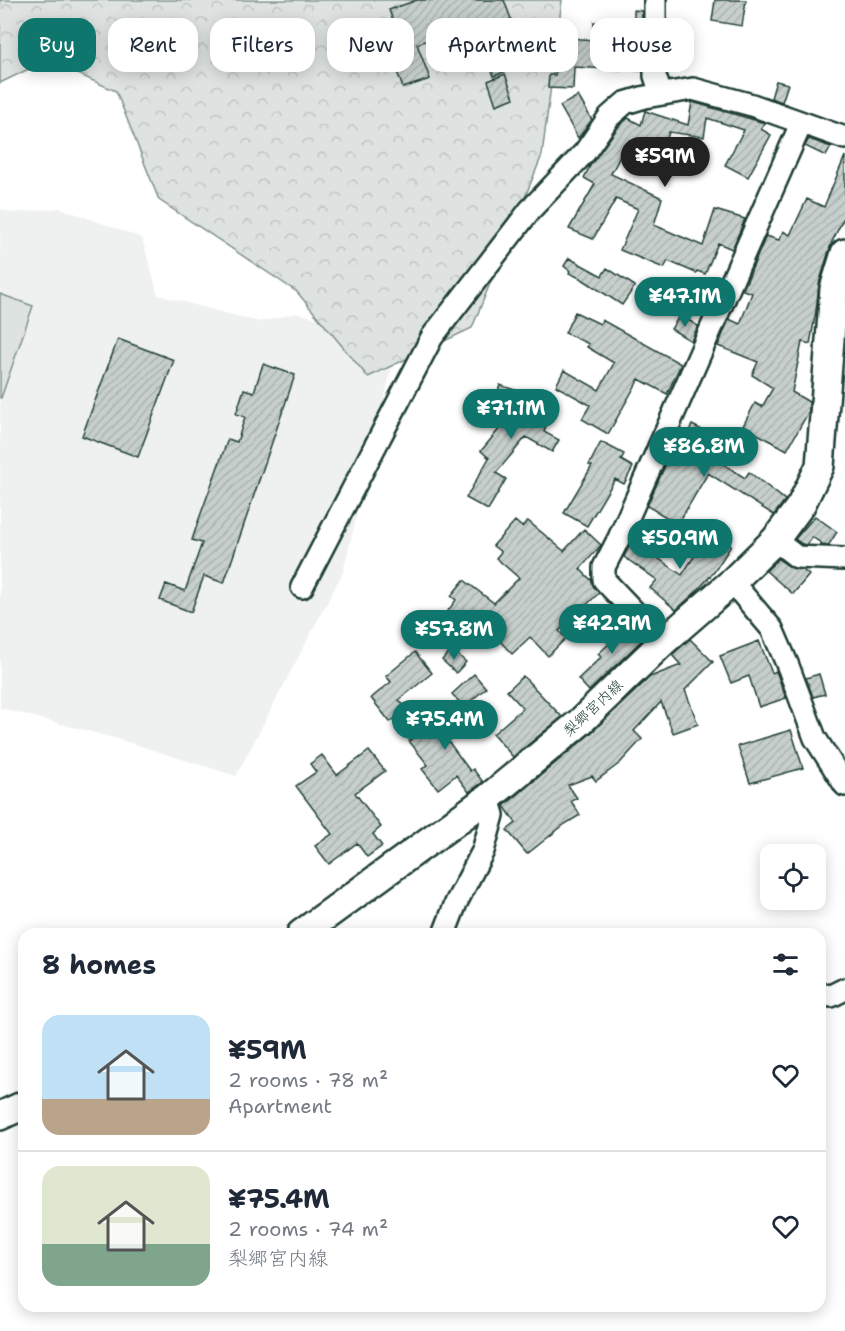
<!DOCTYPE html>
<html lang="en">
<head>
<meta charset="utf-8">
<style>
  :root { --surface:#fff; --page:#f2f2f3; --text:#1f2937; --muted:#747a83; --line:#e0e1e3; --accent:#0f766e }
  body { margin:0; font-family:"Shantell Sans","Klee One",sans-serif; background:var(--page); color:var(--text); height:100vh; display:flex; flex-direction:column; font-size:22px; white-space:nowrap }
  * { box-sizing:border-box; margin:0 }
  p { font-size:20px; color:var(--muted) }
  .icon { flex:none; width:33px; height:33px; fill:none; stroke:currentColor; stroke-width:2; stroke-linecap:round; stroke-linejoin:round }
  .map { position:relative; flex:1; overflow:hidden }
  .details { position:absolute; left:18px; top:928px; width:808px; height:384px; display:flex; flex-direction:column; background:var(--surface); border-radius:18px; box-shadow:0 3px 15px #0003 }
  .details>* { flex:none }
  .hud { position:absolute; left:18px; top:18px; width:810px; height:54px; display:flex; gap:12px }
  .controls { position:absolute; left:760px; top:844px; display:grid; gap:12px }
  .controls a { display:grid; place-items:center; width:66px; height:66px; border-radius:12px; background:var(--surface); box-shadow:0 3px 15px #0003; font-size:30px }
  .price { position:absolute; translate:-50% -51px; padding:0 14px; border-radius:21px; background:var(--accent); color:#fff; font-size:20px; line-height:39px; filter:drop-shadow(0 2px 3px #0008) }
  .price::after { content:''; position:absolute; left:50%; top:36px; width:18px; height:14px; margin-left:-9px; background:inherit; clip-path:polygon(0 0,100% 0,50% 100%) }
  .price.active { background:#222; color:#fff }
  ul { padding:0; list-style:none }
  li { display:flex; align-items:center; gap:18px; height:150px; padding:0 24px }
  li+li { border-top:2px solid var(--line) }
  li span { display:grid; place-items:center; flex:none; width:168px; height:120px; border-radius:18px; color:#555 }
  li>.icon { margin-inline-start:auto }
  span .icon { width:72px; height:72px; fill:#fffc; stroke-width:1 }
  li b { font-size:26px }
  h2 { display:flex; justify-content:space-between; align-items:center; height:72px; padding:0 24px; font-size:26px }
  .chip { padding:0 21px; border-radius:18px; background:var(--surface); box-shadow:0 3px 15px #0003; font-size:21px; line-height:54px }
  .chip.active { background:var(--accent); color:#fff }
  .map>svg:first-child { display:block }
</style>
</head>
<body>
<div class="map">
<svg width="845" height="1331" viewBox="0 0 845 1331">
  <defs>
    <pattern id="forest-crowns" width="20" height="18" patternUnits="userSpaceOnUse" patternTransform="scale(1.5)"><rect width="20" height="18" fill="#dee3e2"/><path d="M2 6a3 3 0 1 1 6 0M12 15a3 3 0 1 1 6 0" fill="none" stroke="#bec4c2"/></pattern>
    <pattern id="building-hatch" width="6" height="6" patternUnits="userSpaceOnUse" patternTransform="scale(1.5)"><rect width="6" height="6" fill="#c7cfcc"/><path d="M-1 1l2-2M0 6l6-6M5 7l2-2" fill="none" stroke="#aab3b0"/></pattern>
  </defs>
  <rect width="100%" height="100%" fill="#fff"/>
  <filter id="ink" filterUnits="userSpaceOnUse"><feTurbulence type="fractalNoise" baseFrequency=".0167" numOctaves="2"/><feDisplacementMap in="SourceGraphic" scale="12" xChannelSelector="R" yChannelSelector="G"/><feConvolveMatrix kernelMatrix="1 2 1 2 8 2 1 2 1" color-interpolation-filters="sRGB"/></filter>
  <g filter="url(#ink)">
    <!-- built -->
    <path fill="#eef1f0" d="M60 208 142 238 158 295 259 322 297 313 398 341 343 572 236 776 118 739 0 708V209L13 213Z"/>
    <!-- forest -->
    <path fill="url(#forest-crowns)" stroke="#7e908b" stroke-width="1.5" d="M0 0H562L542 155 472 328 368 377 297 292 159 200 116 91 47 60 0 83Z"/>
    <!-- pitch -->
    <path fill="#dee3e2" stroke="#7e908b" stroke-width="1.5" d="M0 294 33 306 1 398H0Z"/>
    <!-- building -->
    <path fill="url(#building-hatch)" stroke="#1f3d34" stroke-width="1.5" d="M417 0H504L511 19 498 24 513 68 494 76 483 49 470 53 462 34 458 35 456 30 417 44 430 79 403 88 389 49 402 44 389 10Z
      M715 0H746L742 26 712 21Z
      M634 10 642 11V71L574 67 573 89 548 88 549 75H555L558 37 593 40 594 22 617 24V18L634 19Z
      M505 74 514 98 496 105 488 81Z
      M776 81 788 84 782 102 771 98Z
      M578 96 592 120 578 138 560 106Z
      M692 102 765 123 761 129 771 135 748 177 725 165 744 130 707 118 704 137 669 132 661 158 625 147 611 174 662 198 654 225 703 246 715 210 745 219 732 249 718 243 705 274 697 271 696 273 668 261 664 268 620 250 638 209 616 199 593 239 569 229 595 184 584 178 591 164 619 126 628 118 641 125 645 111 688 125Z
      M809 139 831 147 826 156 805 146Z
      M845 156V215L831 244 819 284 816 311 810 344 802 342 792 392 809 402V411L787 450 743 426 755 403 762 407 773 388 752 375 758 362 718 346 729 319 740 324 752 293 743 290 766 236 779 240 783 231 790 235 807 199 824 207Z
      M569 258 602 276 607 268 635 286 622 305 582 279 569 273 570 271 564 266Z
      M575 312 600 324 602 320 681 364 667 394 639 379 608 434 582 419 590 405 556 386 564 370 599 390 614 363 587 347 589 344 565 333Z
      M680 315 698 326 691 341 671 329Z
      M118 339 174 360 138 457 82 436Z
      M263 364 295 375 224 583 204 576 191 612 160 600 166 584 185 591 202 543 192 540 199 519 228 439 237 442 245 417 236 414 244 389 254 392Z
      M500 385 553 403 544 432 559 440 552 452 526 437 496 473 506 479 488 510 466 498 489 458 481 451 515 410 494 403Z
      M692 425 726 442 717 460 745 478 749 472 785 500 774 515 708 473 678 524 647 506 669 457 674 460Z
      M601 442 624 454 621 460 633 467 624 484 615 479 587 526 564 513 592 466 589 465Z
      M815 516 837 532 828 546 824 545 812 537 806 545 802 544 795 539Z
      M515 521 522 527 528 521 564 551 584 529 601 545 580 569 591 580 599 593 559 631 566 638 548 656 530 637 512 654 479 619 459 645 436 627 456 600 451 596 464 580 494 603 519 578 496 558 501 552 493 546Z
      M710 532 731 546 714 572 696 592 676 610 650 588 657 580 624 557 632 540 682 575Z
      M778 559 790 567 803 570 809 575 793 594 766 571Z
      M623 618 643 639 589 691 578 679 601 657 598 654 622 632 615 625Z
      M690 639 713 662 685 690 698 724 673 733 661 702 634 731 642 739 620 763 596 781 592 776 568 785 577 798 571 801 580 815 565 824 527 854 507 830 516 823 504 806 590 734 650 677 681 665 672 655Z
      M759 641 772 673 776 671 786 698 759 707 749 676 731 683 720 656Z
      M452 650 466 662 456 673 442 660Z
      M415 652 432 673 399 700 407 709 390 722 371 698 391 682 386 676Z
      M474 674 486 688 464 707 452 694Z
      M819 674 825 694 813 697 806 678Z
      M523 676 562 717 513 757 493 734 523 708 507 691Z
      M454 706 469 725 448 741 470 771 473 769 483 782 469 792 456 775 438 789 422 769 428 765 409 741Z
      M791 730 803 768 750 783 738 746Z
      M369 751 385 771 355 793 381 827 373 834 382 846 367 857 357 843 329 864 315 846 332 834 296 786 316 772 310 764 322 755 337 775Z"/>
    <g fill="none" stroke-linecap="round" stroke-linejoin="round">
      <defs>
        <path id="minor" d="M655 0V76L661 94
          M775 540 797 557 845 559
          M732 582 772 629 788 666 815 738 845 785
          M302 587 432 337 530 210 585 152 609 117 625 103 645 97 693 89 752 105 845 138
          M663 642 604 580V567L619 538 801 124
          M444 934 456 903 483 851 493 815 488 798
          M820 994 831 996 845 989"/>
        <path id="major" d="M301 934 488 798 579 723 663 642 732 582 775 540 801 505 820 466 834 289 845 253
          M0 1116 24 1105"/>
      </defs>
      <!-- minor casing -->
      <use href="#minor" stroke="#1f3d34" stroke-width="26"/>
      <!-- major casing -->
      <use href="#major" stroke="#1f3d34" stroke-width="32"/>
      <!-- minor -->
      <use href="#minor" stroke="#fff" stroke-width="21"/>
      <!-- major -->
      <use href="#major" stroke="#fff" stroke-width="27"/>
    </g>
  </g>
  <g text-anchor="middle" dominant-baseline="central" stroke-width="4.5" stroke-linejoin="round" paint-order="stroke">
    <!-- street labels -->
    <g font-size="15" fill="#1f3d34" stroke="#fff">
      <text transform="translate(593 708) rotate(-43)">梨郷宮内線</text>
    </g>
  </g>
</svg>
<div class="controls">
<a><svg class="icon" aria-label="locate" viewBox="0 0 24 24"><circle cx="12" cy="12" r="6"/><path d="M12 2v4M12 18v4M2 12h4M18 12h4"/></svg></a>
</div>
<b class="price active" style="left:665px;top:188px">¥59M</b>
<b class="price" style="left:685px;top:328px">¥47.1M</b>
<b class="price" style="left:511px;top:440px">¥71.1M</b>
<b class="price" style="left:704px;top:478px">¥86.8M</b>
<b class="price" style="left:680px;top:570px">¥50.9M</b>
<b class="price" style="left:612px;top:655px">¥42.9M</b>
<b class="price" style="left:454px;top:661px">¥57.8M</b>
<b class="price" style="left:445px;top:751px">¥75.4M</b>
<div class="hud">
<a class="chip active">Buy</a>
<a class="chip">Rent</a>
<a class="chip">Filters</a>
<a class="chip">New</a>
<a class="chip">Apartment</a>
<a class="chip">House</a>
</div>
<section class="details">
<h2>8 homes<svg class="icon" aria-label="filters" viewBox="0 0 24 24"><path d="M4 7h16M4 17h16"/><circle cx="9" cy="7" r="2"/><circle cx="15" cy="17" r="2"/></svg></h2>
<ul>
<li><span style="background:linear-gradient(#bfe0f5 70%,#b9a48a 0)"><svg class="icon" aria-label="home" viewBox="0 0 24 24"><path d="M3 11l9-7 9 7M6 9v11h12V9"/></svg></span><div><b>¥59M</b><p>2 rooms · 78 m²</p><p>Apartment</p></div><svg class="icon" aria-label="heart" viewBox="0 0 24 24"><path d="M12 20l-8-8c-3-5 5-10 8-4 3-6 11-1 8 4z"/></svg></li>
<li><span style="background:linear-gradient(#dfe7d0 65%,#7fa58c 0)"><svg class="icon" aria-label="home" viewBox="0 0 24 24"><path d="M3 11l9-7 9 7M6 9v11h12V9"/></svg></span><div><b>¥75.4M</b><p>2 rooms · 74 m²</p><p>梨郷宮内線</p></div><svg class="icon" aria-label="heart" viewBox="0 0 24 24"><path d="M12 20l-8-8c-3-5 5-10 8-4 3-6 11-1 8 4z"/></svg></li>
</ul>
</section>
</div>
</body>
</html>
